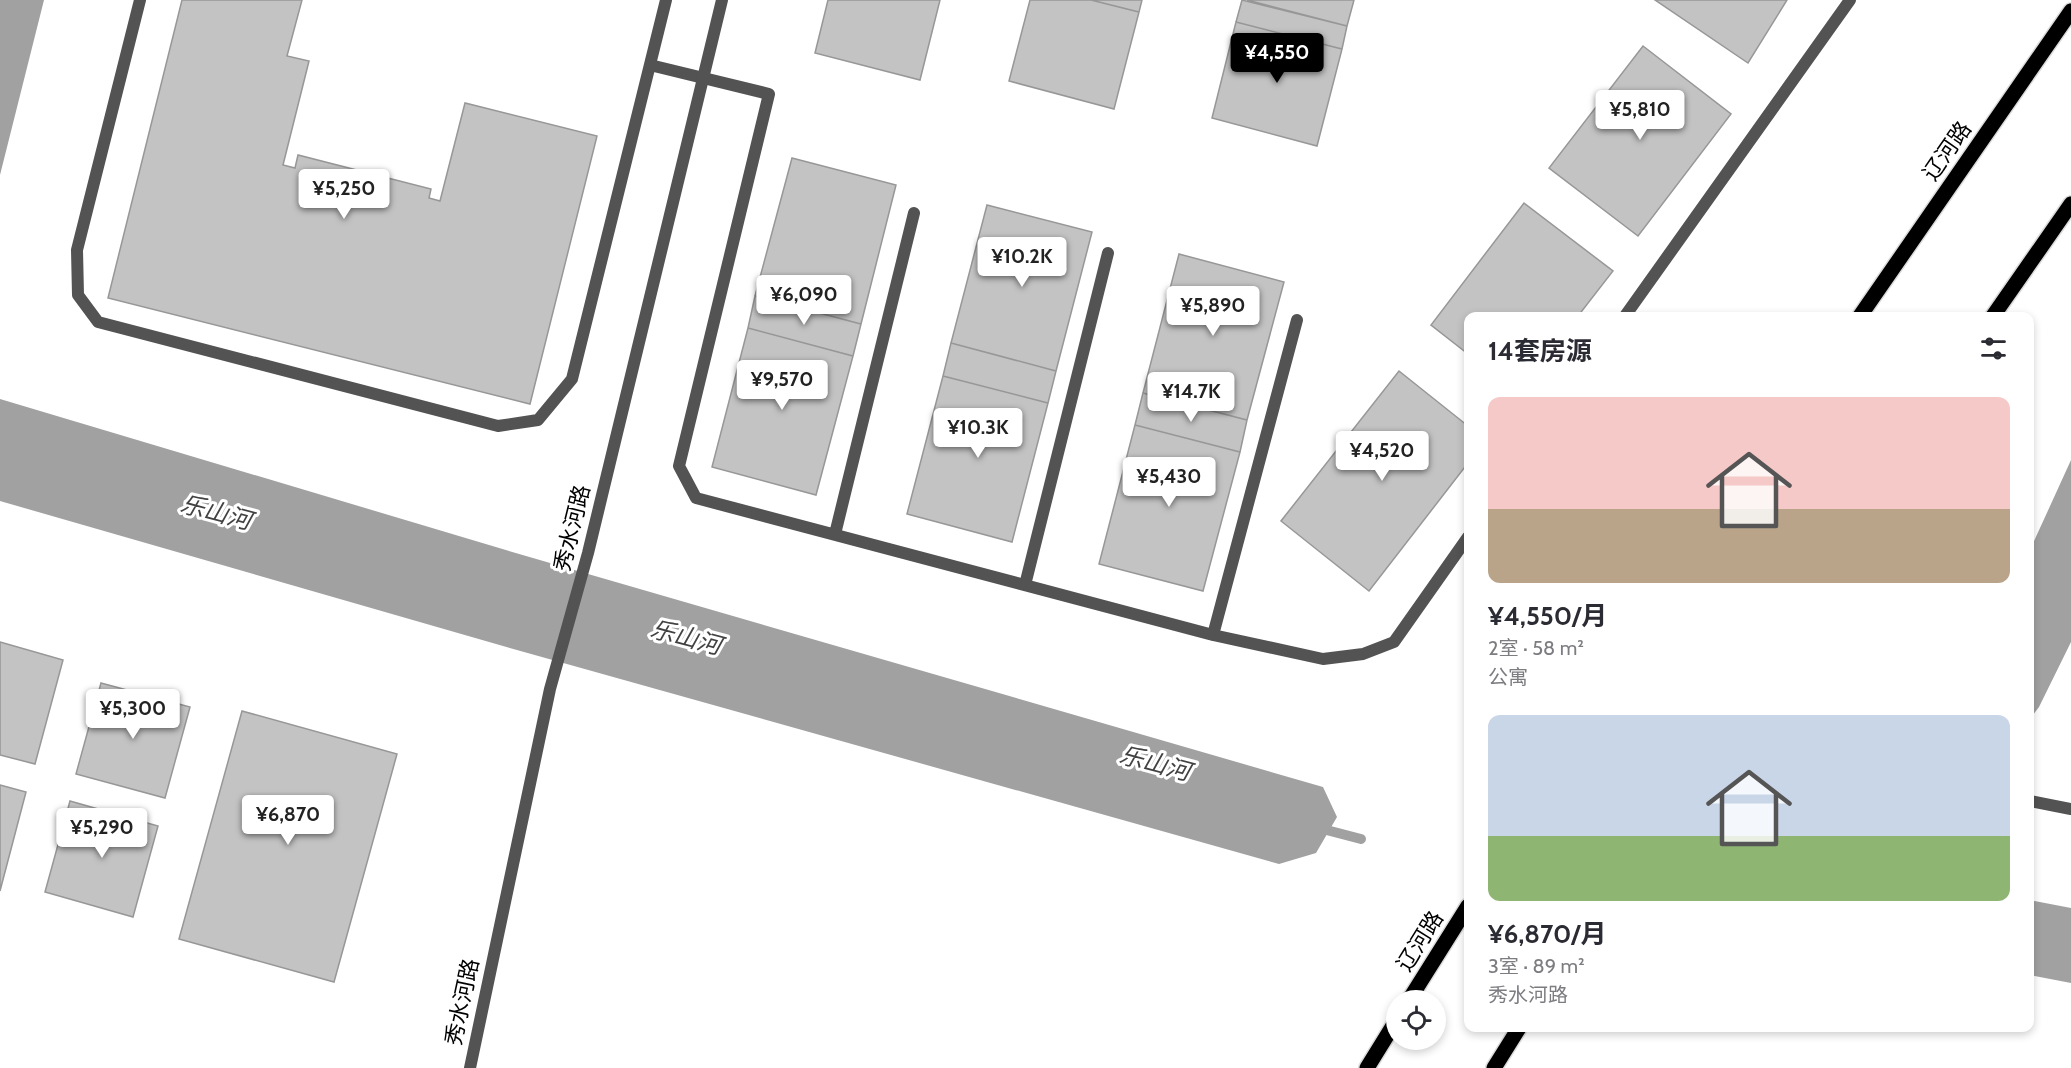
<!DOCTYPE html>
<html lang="zh">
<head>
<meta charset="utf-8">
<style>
  :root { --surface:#fff; --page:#f7f7f7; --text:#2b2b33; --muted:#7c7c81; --accent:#000 }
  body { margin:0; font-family:Cabin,"Noto Sans SC",sans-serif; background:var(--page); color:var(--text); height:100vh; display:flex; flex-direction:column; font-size:22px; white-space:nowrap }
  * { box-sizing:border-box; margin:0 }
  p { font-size:20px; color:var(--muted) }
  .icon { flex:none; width:33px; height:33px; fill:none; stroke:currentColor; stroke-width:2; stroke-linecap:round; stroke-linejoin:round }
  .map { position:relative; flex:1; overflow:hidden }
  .sheet { position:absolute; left:1464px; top:312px; width:570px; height:720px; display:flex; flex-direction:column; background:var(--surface); border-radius:12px; box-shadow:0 3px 9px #0003 }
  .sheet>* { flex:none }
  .controls { position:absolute; left:1386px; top:990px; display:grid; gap:12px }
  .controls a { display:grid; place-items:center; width:60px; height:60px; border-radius:50%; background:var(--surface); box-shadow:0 3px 9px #0003; font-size:30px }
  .price { position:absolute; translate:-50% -51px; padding:0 14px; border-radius:6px; background:#fff; color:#222; font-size:20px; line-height:39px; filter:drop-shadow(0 2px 3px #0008) }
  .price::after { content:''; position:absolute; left:50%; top:36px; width:18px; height:14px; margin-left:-9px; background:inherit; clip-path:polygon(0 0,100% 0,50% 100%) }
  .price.selected { background:var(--accent); color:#fff }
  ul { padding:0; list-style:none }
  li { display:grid; align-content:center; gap:12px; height:318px; padding:0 24px }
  li span { display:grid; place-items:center; height:186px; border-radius:12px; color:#555 }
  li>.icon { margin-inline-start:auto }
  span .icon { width:108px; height:108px; fill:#fffc; stroke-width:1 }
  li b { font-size:26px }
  h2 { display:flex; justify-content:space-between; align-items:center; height:72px; padding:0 24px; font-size:26px }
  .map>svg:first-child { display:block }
</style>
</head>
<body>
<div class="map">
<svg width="2071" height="1068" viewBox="0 0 2071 1068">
  <rect width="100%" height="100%" fill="#fff"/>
  <!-- water -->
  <path fill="#a1a1a1" d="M0 0H44L0 175Z
    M0 399 526 556 1323 787 1337 817 1316 853 1279 864 503 646 0 501Z
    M2071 460V642L2039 707 2030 719V550Z
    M2030 900 2071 908V983L2030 975Z"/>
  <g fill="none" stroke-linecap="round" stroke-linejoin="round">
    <!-- stream -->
    <path stroke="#a1a1a1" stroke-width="10" d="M1315 827 1361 839"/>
  </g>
  <!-- building -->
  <path fill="#c3c3c3" stroke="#979797" stroke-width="1.5" d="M182 0H302L287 56 309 61 283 165 295 168 298 155 431 189 429 198 440 201 465 103 597 136 530 404 108 298Z
    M828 0H940L920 80 815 53Z
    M1030 0H1091L1139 12 1114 109 1009 81Z
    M1091 0H1142L1139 12Z
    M1242 0 1347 26 1342 49 1236 22Z
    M1247 0H1354L1347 26Z
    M1655 0H1787L1748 63Z
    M1236 22 1342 49 1317 146 1212 118Z
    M1643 46 1731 114 1638 236 1549 168Z
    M792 158 896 185 861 324 755 296Z
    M1524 203 1613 271 1578 316H1468V354L1431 325Z
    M987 205 1092 232 1056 371 951 343Z
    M1179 254 1284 282 1247 420 1143 393Z
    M755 296 861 324 853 356 748 328Z
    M748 328 853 356 816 495 712 467Z
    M951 343 1056 371 1048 403 943 376Z
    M1399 371 1468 426V463L1369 591 1281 521Z
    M943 376 1048 403 1012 542 907 514Z
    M1143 393 1247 420 1240 452 1135 425Z
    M1135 425 1240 452 1203 591 1099 564Z
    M0 642 63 660 35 764 0 755Z
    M101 683 190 707 165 798 76 774Z
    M242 711 397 754 334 982 179 939Z
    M0 785 26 792 0 891Z
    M70 801 158 826 133 917 45 892Z"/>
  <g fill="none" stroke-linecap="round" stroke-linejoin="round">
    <defs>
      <path id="primary" d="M1860 316 2071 11
        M1993 316 2071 204
        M1409 1000 1468 906
        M1367 1068 1396 1021
        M1494 1068 1519 1028"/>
    </defs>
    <!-- primary casing -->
    <use href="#primary" stroke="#dbdbdb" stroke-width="18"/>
    <!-- service -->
    <path stroke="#535353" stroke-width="12" d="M140 0 77 250 78 295 98 322 498 426 538 420 572 379 666 0
      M650 65 769 94 679 466 696 498 1213 635 1323 659 1363 654 1394 642 1468 537
      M1625 316 1850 0
      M835 534 914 213
      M1025 585 1108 253
      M1213 635 1297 320"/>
    <!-- minor -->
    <path stroke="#535353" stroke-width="12" d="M2030 801 2071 809"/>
    <!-- tertiary -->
    <path stroke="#535353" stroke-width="12" d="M470 1068 550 689 588 553 722 0"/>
    <!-- primary -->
    <use href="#primary" stroke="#000" stroke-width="15"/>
  </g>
  <g text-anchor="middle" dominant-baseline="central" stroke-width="6" stroke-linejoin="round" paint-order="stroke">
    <!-- street labels -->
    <g font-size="22" fill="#000" stroke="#fff">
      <text transform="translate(1947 151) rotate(-55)">辽河路</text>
      <text transform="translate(572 528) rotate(-76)">秀水河路</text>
      <text transform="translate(1420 941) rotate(-58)">辽河路</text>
      <text transform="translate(462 1002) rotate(-78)">秀水河路</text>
    </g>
    <!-- water labels -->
    <g font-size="24" font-style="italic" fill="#424242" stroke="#fff">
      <text transform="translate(216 512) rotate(15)">乐山河</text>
      <text transform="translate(686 637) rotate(15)">乐山河</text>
      <text transform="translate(1155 763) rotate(15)">乐山河</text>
    </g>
  </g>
</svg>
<div class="controls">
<a><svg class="icon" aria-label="locate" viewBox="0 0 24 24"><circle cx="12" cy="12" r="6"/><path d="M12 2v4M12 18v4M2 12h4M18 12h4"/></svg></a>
</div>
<b class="price selected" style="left:1277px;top:84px">¥4,550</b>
<b class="price" style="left:1640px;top:141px">¥5,810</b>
<b class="price" style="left:344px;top:220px">¥5,250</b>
<b class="price" style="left:1022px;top:288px">¥10.2K</b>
<b class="price" style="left:804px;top:326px">¥6,090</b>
<b class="price" style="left:1213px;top:337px">¥5,890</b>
<b class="price" style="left:782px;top:411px">¥9,570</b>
<b class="price" style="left:1191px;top:423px">¥14.7K</b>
<b class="price" style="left:978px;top:459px">¥10.3K</b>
<b class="price" style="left:1382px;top:482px">¥4,520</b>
<b class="price" style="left:1169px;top:508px">¥5,430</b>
<b class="price" style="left:133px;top:740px">¥5,300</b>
<b class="price" style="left:288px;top:846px">¥6,870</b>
<b class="price" style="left:102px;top:859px">¥5,290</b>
<section class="sheet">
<h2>14套房源<svg class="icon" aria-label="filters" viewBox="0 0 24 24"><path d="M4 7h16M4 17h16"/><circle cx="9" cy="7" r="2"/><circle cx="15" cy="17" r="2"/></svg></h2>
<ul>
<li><span style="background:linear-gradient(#f6c9c9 60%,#b9a48a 0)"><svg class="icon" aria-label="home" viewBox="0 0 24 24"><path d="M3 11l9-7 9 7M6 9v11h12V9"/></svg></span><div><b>¥4,550/月</b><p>2室 · 58 m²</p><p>公寓</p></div></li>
<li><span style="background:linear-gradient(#c9d6e8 65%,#8fb573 0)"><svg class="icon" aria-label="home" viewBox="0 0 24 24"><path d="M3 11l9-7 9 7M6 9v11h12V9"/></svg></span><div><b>¥6,870/月</b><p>3室 · 89 m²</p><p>秀水河路</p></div></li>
</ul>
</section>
</div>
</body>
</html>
